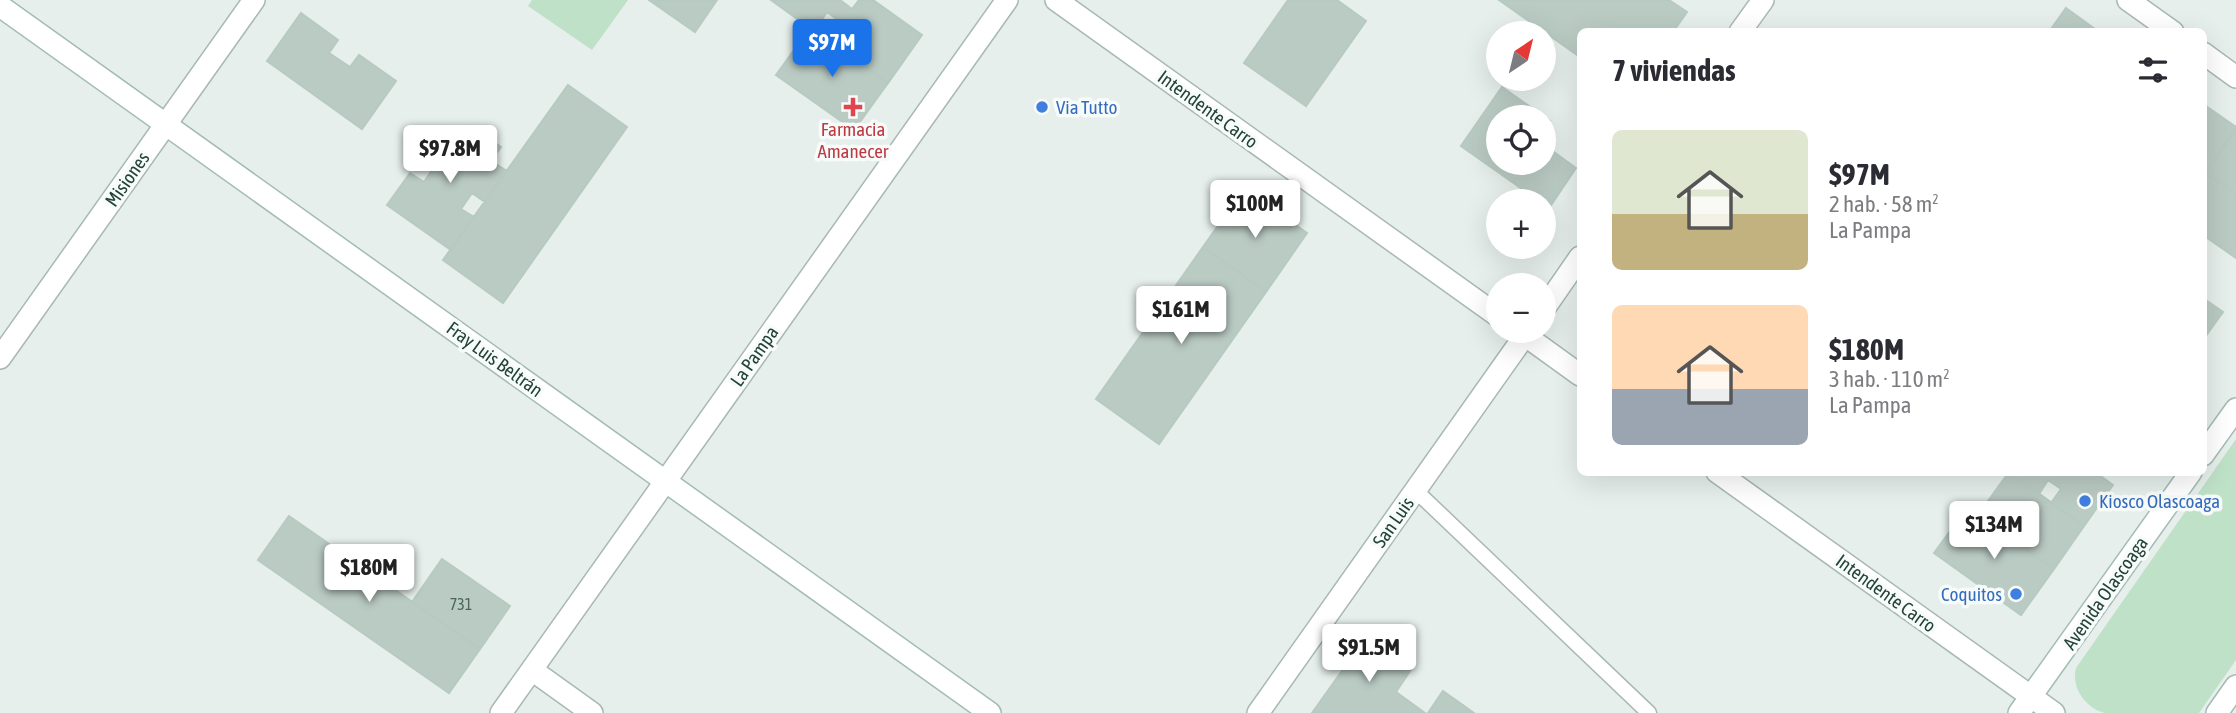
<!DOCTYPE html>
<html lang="es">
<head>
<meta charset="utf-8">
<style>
  :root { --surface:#fff; --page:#f2f2f3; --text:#2b2b33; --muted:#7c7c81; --accent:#1a73e8 }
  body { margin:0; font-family:"Asap Condensed",sans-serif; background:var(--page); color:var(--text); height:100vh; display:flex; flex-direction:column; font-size:26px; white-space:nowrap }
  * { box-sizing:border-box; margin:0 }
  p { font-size:23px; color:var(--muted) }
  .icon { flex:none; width:38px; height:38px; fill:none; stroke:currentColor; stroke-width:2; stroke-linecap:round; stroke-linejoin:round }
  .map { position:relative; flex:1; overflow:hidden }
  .drawer { position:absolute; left:1577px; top:28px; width:630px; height:448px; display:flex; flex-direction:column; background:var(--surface); border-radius:10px; box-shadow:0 7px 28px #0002 }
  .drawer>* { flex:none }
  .needle { width:46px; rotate:35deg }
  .tools { position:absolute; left:1486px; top:21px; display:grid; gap:14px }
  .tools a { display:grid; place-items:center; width:70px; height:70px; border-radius:50%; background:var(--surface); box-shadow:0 7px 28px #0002; font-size:35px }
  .price { position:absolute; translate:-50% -60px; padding:0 16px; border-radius:7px; background:#fff; color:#222; font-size:23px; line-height:46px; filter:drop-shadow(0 2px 4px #0008) }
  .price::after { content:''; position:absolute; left:50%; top:42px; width:21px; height:16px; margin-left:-10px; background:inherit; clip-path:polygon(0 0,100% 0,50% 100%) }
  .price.active { background:var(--accent); color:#fff }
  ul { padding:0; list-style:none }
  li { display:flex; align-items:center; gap:21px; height:175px; padding:0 35px }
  li span { display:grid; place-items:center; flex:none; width:196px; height:140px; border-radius:10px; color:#555 }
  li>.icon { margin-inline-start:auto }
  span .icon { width:84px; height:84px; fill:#fffc; stroke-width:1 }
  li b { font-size:30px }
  h2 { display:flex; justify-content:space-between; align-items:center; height:84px; padding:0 35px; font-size:30px }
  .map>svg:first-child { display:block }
</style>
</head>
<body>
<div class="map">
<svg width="2236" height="713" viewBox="0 0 2236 713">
  <rect width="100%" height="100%" fill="#e6efeb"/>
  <!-- green -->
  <path fill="#bee1c7" d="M532 0H628L592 50 528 6Z
    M2236 439V660L2199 713C2174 713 2128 713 2105 713 2085 708 2071 687 2076 668Z"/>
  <!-- building -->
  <path fill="#bacbc4" stroke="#b7cac2" stroke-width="2" d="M649 0H717L695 32Z
    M771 0H840L852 9 859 0H873L922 35 888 83 829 41 842 23 827 12 814 31Z
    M1288 0H1337L1366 21 1306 106 1244 63Z
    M1499 0H1669L1687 12 1673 32H1580V57Z
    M2066 8 2099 32H2049Z
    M301 13 338 40 329 53 350 67 359 55 396 81 362 129 267 61Z
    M810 28 888 83 854 130 776 75Z
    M568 85 627 127 503 303 443 260Z
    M1502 87 1550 121 1544 130V117H1498V163H1544V145L1576 168 1549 208 1461 146Z
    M2203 104 2236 127 2206 173 2203 171Z
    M443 126 462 138 470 126 501 147 491 161 507 171 485 202 472 193 461 209 474 217 451 250 387 205 410 173 424 182 434 167 421 158Z
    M2236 130V194L2206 173Z
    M2206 173 2236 194V258L2203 235V177Z
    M1244 189 1307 233 1266 292 1203 247Z
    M1203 247 1266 292 1159 444 1096 399Z
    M2203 298 2223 312 2203 340Z
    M2009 472 2084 526 2054 569 1978 515Z
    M2009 472H2095L2113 485 2084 526 2051 503 2061 489 2048 480 2039 494Z
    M1967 508 2054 569 2021 615 1934 553Z
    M289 516 480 649 449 693 258 560Z
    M442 559 510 606 480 649 412 602Z
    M1367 636 1412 668 1396 692 1425 713H1312Z
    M1443 691 1474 713H1428Z"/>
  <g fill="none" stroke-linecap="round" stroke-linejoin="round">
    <defs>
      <path id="lane" d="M1415 490 1649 713"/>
      <path id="street" d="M1056 0 1498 316
        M2128 0 2173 32
        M1740 32 1763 0
        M2203 53 2236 77
        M1544 309 1580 257
        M1519 331 1580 375
        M0 358 254 0
        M1717 472 2054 713
        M532 670 592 713
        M501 713 1007 0
        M1258 713 1528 331"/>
      <path id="secondary" d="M0 6 990 713
        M2203 455 2236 409
        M2019 713 2191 472
        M2217 713 2236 686"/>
    </defs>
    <!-- lane casing -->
    <use href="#lane" stroke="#a8b8b2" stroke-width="17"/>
    <!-- street casing -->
    <use href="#street" stroke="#a8b8b2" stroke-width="24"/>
    <!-- secondary casing -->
    <use href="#secondary" stroke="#a3bcb3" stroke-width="24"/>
    <!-- lane -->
    <use href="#lane" stroke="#fff" stroke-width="14"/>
    <!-- street -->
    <use href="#street" stroke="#fff" stroke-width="21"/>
    <!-- secondary -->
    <use href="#secondary" stroke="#fff" stroke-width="21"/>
  </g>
  <!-- markers -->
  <path fill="#e0444e" stroke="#f7fbf9" stroke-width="2.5" d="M849.5 96.5h7v7h7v7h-7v7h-7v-7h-7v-7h7z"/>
  <g fill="#3f7fe0" stroke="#f7fbf9" stroke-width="2.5">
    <circle cx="1042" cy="107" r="7"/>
    <circle cx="2085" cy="501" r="7"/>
    <circle cx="2016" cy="594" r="7"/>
  </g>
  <g text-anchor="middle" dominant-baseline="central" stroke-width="7" stroke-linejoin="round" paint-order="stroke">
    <!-- number labels -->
    <g font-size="16" fill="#49655c">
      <text x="461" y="604">731</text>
    </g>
    <!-- shop labels -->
    <g font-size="19" fill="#366cbe" stroke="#f7fbf9" text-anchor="start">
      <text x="1056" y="107">Via Tutto</text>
      <text x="2099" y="501">Kiosco Olascoaga</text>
      <text x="2002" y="594" text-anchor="end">Coquitos</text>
    </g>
    <!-- street labels -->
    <g font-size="19" fill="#23433a" stroke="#f7fbf9">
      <text transform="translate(1208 109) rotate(36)">Intendente Carro</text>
      <text transform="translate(127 179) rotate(-55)">Misiones</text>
      <text transform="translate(754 356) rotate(-55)">La Pampa</text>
      <text transform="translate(495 359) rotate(36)">Fray Luis Beltrán</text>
      <text transform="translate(1393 522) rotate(-55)">San Luis</text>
      <text transform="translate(1886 593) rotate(36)">Intendente Carro</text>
      <text transform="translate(2105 593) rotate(-55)">Avenida Olascoaga</text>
    </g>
    <!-- health labels -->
    <g font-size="19" fill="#be3a42" stroke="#f7fbf9">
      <text x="853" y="129">Farmacia<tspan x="853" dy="22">Amanecer</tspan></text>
    </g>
  </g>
</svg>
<div class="tools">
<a><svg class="needle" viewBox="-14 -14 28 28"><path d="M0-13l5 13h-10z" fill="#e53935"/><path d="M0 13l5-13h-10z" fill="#7c7c81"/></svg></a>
<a><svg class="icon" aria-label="locate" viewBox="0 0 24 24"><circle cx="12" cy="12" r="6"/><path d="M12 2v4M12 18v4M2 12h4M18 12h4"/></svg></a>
<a>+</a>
<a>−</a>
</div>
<b class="price active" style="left:832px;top:79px">$97M</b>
<b class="price" style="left:450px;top:185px">$97.8M</b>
<b class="price" style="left:1255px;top:240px">$100M</b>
<b class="price" style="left:1181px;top:346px">$161M</b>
<b class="price" style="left:1994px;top:561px">$134M</b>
<b class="price" style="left:369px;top:604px">$180M</b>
<b class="price" style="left:1369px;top:684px">$91.5M</b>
<section class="drawer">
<h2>7 viviendas<svg class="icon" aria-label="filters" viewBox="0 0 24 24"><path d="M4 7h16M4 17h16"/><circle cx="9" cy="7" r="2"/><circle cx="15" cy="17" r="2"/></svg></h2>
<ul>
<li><span style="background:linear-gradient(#dfe7d0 60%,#c2b280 0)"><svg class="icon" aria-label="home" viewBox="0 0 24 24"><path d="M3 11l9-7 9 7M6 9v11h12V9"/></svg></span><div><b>$97M</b><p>2 hab. · 58 m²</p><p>La Pampa</p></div></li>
<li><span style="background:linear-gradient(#ffd9b3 60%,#9aa5b1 0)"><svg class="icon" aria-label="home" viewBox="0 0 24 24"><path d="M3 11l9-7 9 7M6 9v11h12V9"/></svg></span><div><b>$180M</b><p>3 hab. · 110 m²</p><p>La Pampa</p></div></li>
</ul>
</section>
</div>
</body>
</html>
